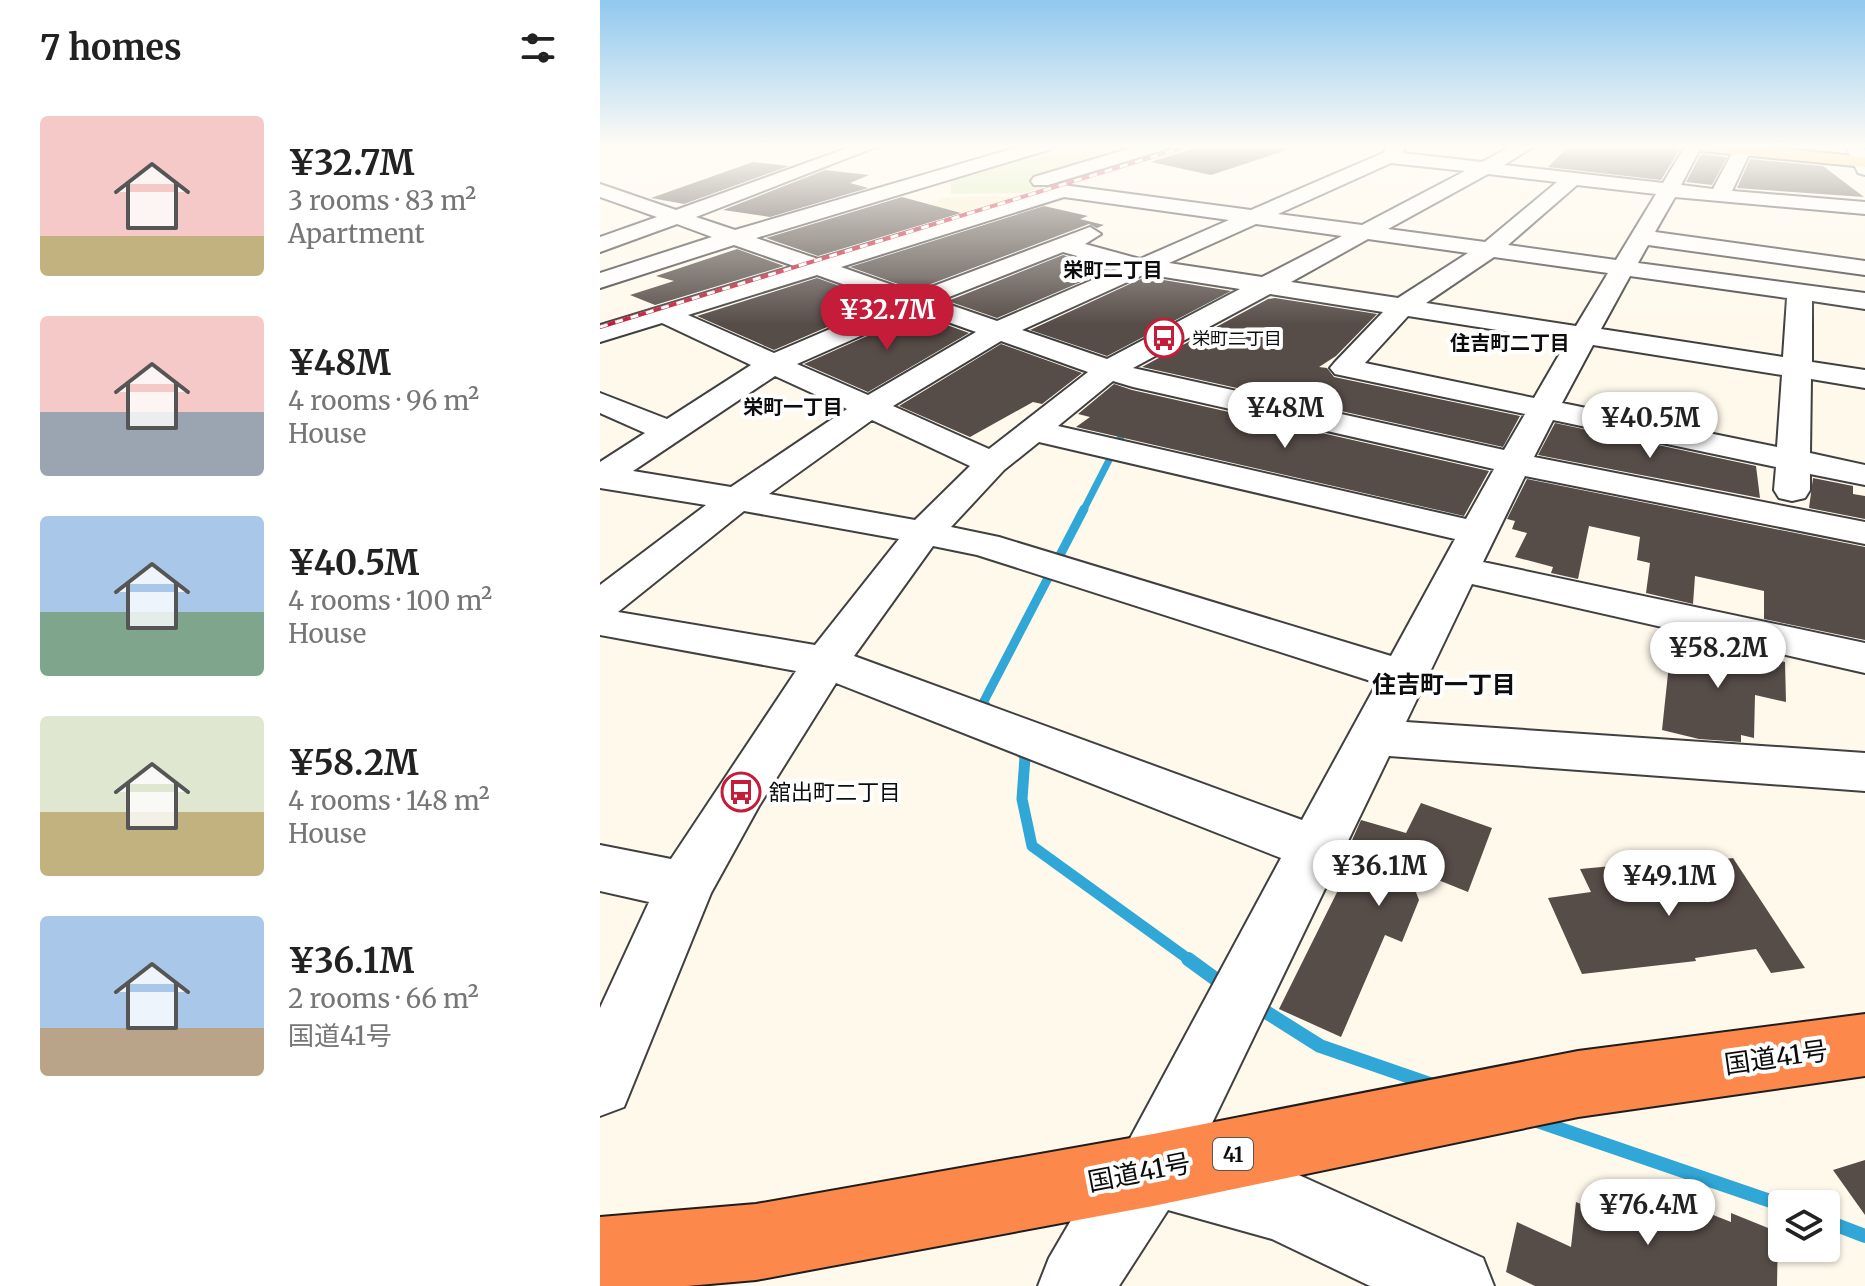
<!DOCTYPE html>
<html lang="en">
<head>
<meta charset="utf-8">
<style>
  :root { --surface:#fff; --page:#f6f6f6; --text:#222; --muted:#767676; --accent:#c51c39 }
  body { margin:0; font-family:Merriweather,"Noto Sans JP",serif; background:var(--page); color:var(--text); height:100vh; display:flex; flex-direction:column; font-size:30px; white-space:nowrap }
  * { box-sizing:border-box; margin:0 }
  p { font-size:26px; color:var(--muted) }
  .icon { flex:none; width:44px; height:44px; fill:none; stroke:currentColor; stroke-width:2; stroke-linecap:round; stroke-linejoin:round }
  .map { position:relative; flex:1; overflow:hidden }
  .details { display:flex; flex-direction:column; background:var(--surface); width:600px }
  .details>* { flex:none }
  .fabs { position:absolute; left:1168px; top:1190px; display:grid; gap:16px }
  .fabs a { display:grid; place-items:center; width:72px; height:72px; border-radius:8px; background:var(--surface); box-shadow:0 2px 6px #0004; font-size:40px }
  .price { position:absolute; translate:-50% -68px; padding:0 18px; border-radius:28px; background:#fff; color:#222; font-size:26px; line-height:52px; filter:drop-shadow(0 2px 4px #0008) }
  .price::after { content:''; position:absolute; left:50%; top:48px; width:24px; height:18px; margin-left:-12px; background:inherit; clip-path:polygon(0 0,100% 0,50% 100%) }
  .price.on { background:var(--accent); color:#fff }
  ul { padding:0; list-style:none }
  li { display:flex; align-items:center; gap:24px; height:200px; padding:0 40px }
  li span { display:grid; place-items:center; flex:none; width:224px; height:160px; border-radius:8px; color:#555 }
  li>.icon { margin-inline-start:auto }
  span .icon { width:96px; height:96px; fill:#fffc; stroke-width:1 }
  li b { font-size:34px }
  h2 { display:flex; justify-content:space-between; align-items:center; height:96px; padding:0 40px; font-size:34px }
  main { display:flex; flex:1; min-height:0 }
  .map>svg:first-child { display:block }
</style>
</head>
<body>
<main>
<section class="details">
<h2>7 homes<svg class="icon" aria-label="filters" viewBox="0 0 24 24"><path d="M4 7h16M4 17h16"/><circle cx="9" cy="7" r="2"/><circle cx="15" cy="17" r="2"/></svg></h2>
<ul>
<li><span style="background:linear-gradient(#f6c9c9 75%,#c2b280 0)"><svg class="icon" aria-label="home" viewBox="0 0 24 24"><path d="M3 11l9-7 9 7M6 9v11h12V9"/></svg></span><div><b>¥32.7M</b><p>3 rooms · 83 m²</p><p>Apartment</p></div></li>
<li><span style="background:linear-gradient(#f6c9c9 60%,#9aa5b1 0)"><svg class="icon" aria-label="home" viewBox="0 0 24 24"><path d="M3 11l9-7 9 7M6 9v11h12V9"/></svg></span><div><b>¥48M</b><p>4 rooms · 96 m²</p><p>House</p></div></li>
<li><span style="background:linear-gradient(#a9c7e8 60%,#7fa58c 0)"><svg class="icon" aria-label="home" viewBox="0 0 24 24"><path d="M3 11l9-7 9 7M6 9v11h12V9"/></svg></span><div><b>¥40.5M</b><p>4 rooms · 100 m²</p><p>House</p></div></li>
<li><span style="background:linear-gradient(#dfe7d0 60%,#c2b280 0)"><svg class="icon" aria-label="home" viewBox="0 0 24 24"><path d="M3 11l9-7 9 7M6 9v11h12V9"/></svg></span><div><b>¥58.2M</b><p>4 rooms · 148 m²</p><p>House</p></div></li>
<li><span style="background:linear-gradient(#a9c7e8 70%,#b9a48a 0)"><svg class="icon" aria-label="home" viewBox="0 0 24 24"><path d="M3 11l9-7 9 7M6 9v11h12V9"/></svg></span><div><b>¥36.1M</b><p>2 rooms · 66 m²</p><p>国道41号</p></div></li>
</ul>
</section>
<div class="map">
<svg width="1265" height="1286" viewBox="0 0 1265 1286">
  <rect width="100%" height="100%" fill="#fff9ec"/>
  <!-- farmland -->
  <path fill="#f7eecb" d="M408 196 410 199 364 212 319 214 342 198Z"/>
  <!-- green -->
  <path fill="#d8ecb4" d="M451 145H582L424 193 351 194V175Z"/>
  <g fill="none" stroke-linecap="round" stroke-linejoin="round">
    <!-- stream-far3 -->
    <path stroke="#30a7d6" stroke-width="7" d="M483 511 526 427"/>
    <!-- stream-far2 -->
    <path stroke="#30a7d6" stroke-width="9" d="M387 708 383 703 484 509"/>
    <!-- stream-far1 -->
    <path stroke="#30a7d6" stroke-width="11" d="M385 706 389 711
      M418 747 425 757 422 799 432 846 591 961"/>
    <!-- stream -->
    <path stroke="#30a7d6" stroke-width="14" d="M588 959 625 986
      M658 1007 720 1046 833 1085
      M934 1120 1182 1205
      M1226 1221 1265 1236"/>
  </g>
  <!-- building -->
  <path fill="#564c48" d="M604 145H687V150L611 175 551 162Z
    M970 145H1047L1080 149 1061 180 948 167Z
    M1101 154 1127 157 1112 185 1086 182Z
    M1150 159 1223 166 1264 197 1137 188Z
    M153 162 189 166 84 204 51 198Z
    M225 170 269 175 250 183 268 188 170 217 123 210Z
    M302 197 361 213 218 256 166 238Z
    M444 206 488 216 480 219 504 225 497 228 489 224 315 290 250 267Z
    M137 249 184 266 55 305 30 295 74 281 56 276Z
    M463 255 511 269 397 318 348 301Z
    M545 277 631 291 507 356 430 330Z
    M217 278 285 302 174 350 97 316Z
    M675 298 777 314 736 356 719 367 727 368 734 377 920 416 903 447 542 367 668 299Z
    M317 314 369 333 268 392 204 364Z
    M401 344 482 373 442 404 433 402 370 437 299 406Z
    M514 384 532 390 889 471 864 516 476 427 490 417 478 414Z
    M955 423 1156 466 1160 498 938 455Z
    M1213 478 1253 486V494L1265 496V519L1209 508Z
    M927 479 1265 547V640L1164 619V591L1095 576 1093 604 1046 593 1050 563 1037 560 1040 537 989 526 978 579 951 573 953 567 915 557 927 533 912 529 915 521 907 519Z
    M1072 636 1185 662 1186 702 1155 695 1154 738 1141 735V742L1099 739 1062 730Z
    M821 803 892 828 868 892 806 867 819 900 802 942 785 935 741 1037 679 1009 758 850 749 847 761 820 806 833Z
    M1133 858 1205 968 1171 973 1156 949 1095 958 1096 961 982 974 948 898 991 892 980 869 1044 863 1047 869Z
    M1265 1160V1215L1233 1170Z
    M1061 1180 1060 1194 1131 1222V1213L1178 1232 1177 1286H935L906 1272 917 1222 971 1247 976 1202 1011 1217 1015 1185Z"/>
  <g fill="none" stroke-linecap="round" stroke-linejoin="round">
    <defs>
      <path id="minor" d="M256 145H281L96 217 135 230 425 145H453L451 149 156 238 218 259 463 185 651 210 783 153 789 145H807L802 153 882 162 914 145H936L904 165 1063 183 1086 145H1102L1081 185 1113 189 1136 146 1144 145 1151 150 1132 191 1265 202V214L1075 197 1055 232 1265 261V275L1048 245 1038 263 1265 293V309L1212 301V362L1265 370V388L1211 379 1210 453 1265 465V485L1210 474V490L1205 498 1192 501 1179 498 1174 490 1176 467 953 420 934 457 1265 522V544L925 476 883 562 1265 643V673L872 584 806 722 1265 753V791L789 756 601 1146 681 1167 883 1258 894 1286H770L672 1239 568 1210 519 1286H438L449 1258 477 1210 527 1144 681 858 236 683 159 806 111 893 24 1107 0 1116V1008L49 902 0 891V845L71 859 196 671 0 635V585L106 505 0 488V462L45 433 0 413V393L67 419 151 365 62 323 0 342V325L194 266 134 245 0 288V273L112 237 77 224 0 252V237L57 217 0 197V184L76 210ZM791 163 865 171 762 225 678 214ZM888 174 957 182 885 242 788 229ZM977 185 1056 194 1016 260 908 245ZM464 197 629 220 540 259 485 244 501 234 490 227 315 293 241 267ZM656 224 742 236 662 277 569 263ZM768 239 868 253 798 298 691 282ZM463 252 520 268 397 321 339 301ZM894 257 1008 273 976 326 826 303ZM545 274 640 289 507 359 422 330ZM217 275 293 302 174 353 88 315ZM1030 276 1187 298 1183 357 1001 329ZM670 294 783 312 735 362 730 368 735 374 925 414 904 450 533 368ZM317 311 376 332 268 395 197 364ZM808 316 967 341 934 398 765 363ZM401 341 488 372 389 449 293 406ZM993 345 1182 375 1177 447 962 403ZM175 376 247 409 131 487 33 471ZM513 381 533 387 894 469 866 519 458 426ZM272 420 370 466 315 520 169 494ZM439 442 855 539 791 656 399 537 351 527 404 470ZM144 511 299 539 215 645 18 612ZM333 546 377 555 777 683 702 820 254 656Z
        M541 145H569L567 149 448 185H434L431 181 434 177Z
        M1245 145H1262L1265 151V175L1258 173Z"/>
      <path id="major" d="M1083 145H1148L1265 157V167L1091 150Z"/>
      <path id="highway" d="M1265 1014V1076L978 1117 553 1206 156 1280 87 1286H0V1217L156 1204 553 1134 978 1051Z"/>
    </defs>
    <!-- minor casing -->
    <use href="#minor" stroke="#404040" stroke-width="4"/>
    <!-- major casing -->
    <use href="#major" stroke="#1e1e1e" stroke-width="4"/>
    <!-- highway casing -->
    <use href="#highway" stroke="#1e1e1e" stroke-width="4"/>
    <!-- minor -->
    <use href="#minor" fill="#fff" fill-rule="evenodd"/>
    <!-- major -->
    <use href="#major" fill="#ffc45c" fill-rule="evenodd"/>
    <!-- highway -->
    <use href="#highway" fill="#fd884c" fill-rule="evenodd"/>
    <defs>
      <path id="rail" d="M0 327 591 145"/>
    </defs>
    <!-- rail casing -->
    <use href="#rail" stroke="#c51c39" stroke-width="4"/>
    <!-- rail -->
    <use href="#rail" stroke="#fff" stroke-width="3" stroke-dasharray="8" stroke-linecap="butt"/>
  </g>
  <!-- sky -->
  <linearGradient id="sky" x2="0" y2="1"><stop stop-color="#90c8ef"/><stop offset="0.45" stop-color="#fffcf6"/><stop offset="1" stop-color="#fffcf6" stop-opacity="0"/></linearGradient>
  <rect width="1265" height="325" fill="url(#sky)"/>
  <!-- icons -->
  <defs>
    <symbol id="bus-ring" viewBox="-11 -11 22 22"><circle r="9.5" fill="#fff" stroke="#c51c39" stroke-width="1.5"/><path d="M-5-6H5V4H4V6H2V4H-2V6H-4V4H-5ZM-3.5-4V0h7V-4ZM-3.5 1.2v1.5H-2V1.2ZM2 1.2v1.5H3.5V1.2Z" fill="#c51c39"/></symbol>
  </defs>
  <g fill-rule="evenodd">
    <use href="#bus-ring" x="542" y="316" width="44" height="44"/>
    <use href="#bus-ring" x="119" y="770" width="44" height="44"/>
  </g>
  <g text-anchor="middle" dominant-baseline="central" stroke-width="8" stroke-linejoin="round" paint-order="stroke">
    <!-- far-poi labels -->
    <g font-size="18" fill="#0d0d0d" stroke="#fff" text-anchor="start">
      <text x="592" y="338">栄町二丁目</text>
    </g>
    <!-- far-neighbourhood labels -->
    <g font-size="20" font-weight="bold" fill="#0d0d0d" stroke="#fff">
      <text x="513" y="269">栄町二丁目</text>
      <text x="910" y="342">住吉町二丁目</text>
      <text x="193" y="406">栄町一丁目</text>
    </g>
    <!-- shield labels -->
    <rect fill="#fff" stroke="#565656" stroke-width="2" x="613" y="1138" width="40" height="32" rx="6"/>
    <g font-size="20" font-weight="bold" fill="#0d0d0d">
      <text x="633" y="1154">41</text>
    </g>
    <!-- poi labels -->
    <g font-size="22" fill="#0d0d0d" stroke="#fff" text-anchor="start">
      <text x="169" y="792">舘出町二丁目</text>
    </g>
    <!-- neighbourhood labels -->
    <g font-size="24" font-weight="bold" fill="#0d0d0d" stroke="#fff">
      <text x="844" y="684">住吉町一丁目</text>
    </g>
    <!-- near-street labels -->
    <g font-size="26" fill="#0d0d0d" stroke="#fff">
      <text transform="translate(1176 1057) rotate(-8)">国道41号</text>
      <text transform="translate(539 1172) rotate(-11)">国道41号</text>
    </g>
  </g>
</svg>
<div class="fabs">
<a><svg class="icon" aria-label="layers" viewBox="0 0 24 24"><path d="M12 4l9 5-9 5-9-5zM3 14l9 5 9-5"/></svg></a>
</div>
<b class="price on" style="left:287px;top:352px">¥32.7M</b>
<b class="price" style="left:685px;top:450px">¥48M</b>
<b class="price" style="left:1050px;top:460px">¥40.5M</b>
<b class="price" style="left:1118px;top:690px">¥58.2M</b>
<b class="price" style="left:779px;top:908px">¥36.1M</b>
<b class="price" style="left:1069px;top:918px">¥49.1M</b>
<b class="price" style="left:1048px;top:1247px">¥76.4M</b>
</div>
</main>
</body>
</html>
